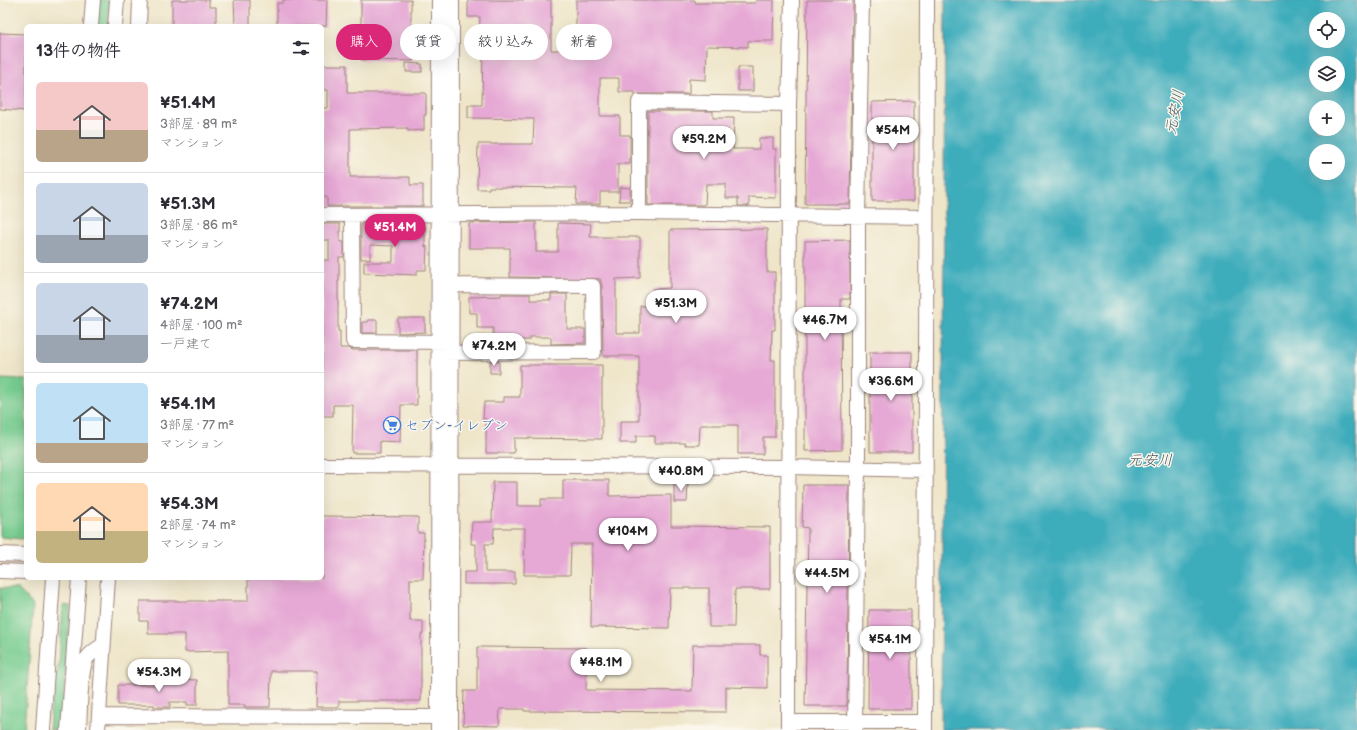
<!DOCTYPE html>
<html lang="ja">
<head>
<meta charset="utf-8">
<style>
  :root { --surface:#fff; --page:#f7f7f7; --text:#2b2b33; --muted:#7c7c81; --line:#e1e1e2; --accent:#db2777 }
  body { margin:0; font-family:"Balsamiq Sans","Klee One",sans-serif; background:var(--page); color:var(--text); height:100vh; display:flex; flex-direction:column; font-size:15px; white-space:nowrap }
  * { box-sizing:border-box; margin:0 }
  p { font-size:13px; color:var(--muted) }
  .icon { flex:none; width:22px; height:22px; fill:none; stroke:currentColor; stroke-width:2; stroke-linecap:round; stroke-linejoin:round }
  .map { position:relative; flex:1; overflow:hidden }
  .panel { position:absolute; left:24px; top:24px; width:300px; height:556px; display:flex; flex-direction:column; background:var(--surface); border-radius:6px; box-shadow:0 4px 16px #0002 }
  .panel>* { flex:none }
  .hud { position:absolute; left:336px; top:24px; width:380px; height:36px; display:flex; gap:8px }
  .buttons { position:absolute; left:1309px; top:12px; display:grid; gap:8px }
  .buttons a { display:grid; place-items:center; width:36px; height:36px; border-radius:50%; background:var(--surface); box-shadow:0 4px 16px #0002; font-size:20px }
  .price { position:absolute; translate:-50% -34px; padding:0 9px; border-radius:14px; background:#fff; color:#222; font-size:13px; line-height:26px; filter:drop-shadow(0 1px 2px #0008) }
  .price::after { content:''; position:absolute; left:50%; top:24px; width:12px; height:9px; margin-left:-6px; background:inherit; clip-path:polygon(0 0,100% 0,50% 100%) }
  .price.current { background:var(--accent); color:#fff }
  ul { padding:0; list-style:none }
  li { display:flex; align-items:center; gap:12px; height:100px; padding:0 12px }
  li+li { border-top:1px solid var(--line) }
  li span { display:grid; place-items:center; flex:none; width:112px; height:80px; border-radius:6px; color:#555 }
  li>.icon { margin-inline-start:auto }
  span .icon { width:48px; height:48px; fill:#fffc; stroke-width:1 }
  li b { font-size:17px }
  h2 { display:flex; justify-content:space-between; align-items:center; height:48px; padding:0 12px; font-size:17px }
  .tag { padding:0 14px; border-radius:18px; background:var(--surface); box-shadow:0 4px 16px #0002; font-size:14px; line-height:36px }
  .tag.current { background:var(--accent); color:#fff }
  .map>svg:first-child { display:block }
</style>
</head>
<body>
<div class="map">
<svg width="1357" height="730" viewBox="0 0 1357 730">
  <rect width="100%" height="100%" fill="#fbf7ec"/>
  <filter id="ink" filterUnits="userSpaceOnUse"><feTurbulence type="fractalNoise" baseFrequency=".025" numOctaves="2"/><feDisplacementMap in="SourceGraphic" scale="8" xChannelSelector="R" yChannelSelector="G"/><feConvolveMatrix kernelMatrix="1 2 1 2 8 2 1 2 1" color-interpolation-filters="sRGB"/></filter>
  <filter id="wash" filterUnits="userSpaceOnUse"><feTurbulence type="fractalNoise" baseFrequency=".012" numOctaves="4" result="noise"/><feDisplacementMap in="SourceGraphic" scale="16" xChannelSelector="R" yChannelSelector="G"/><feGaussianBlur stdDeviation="0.9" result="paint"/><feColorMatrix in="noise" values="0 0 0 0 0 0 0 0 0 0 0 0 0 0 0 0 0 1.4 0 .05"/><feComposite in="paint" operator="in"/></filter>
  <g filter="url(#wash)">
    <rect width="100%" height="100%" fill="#efe6ca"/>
    <!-- green -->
    <path fill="#77cc90" stroke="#60765e" d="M98 0H109L108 26H96Z
      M0 379 26 380V536L23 539 0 537Z
      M0 588 18 589 33 605 24 730H0Z
      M63 605 70 606 61 730H49L51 707 59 663Z"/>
    <!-- water -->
    <path fill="#3dacbb" stroke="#446673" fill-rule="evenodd" d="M945 0H1357V730H941ZM1316 19H1338V41H1316ZM1316 63H1338V85H1316ZM1316 107H1338V129H1316ZM1316 151H1338V173H1316Z"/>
    <g id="blocks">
      <!-- building -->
      <path fill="#e6a8d5" d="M172 0H209V7H216V26H172Z
        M234 0H250V26H235Z
        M283 0H327L326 26H277V3H283Z
        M361 0H411V51H413V61L361 60Z
        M468 0H551V50H576V0H695V3H756V0H774L773 41H748V47L707 46 706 80 689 79V94H639L635 95V92H619V78H600V116H620V135H630V164H618V192H600V204H576L577 188 489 187V189H477L478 144H533L534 119 468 118V105H482L483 47H479L480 17H468Z
        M807 0H853L850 204H805Z
        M0 33 26 34V111L0 109Z
        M406 63 422 64V72H406Z
        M322 65H347V93H426V115H424V130L408 131V128L350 129V177H410V185H423V206H327V197H322V108H328V90H322Z
        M738 67H753V91H738Z
        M914 101V201H872V102Z
        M648 111H713V118H734L733 149H759V138H773V149H776V198L749 197V206H738V198H726V184H706L705 205H648Z
        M620 187 630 188V201H619Z
        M536 222V252H558V223L591 224 590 237H640V278L616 279V333H640V306H652L653 289 670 288V230L767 229V272H775V330H772L771 360H775V437H763V454H738V425H700L699 445H685V443H655V436H636V443H620V421H639V356H603L602 286 600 279 510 277V248H469V223Z
        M322 224H340V242H344V257H339V281H338V331H340V348H348L353 350H417V405H401L400 442 380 441V453H352L353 405H333V416H322V260H329V240H322Z
        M361 224H421L425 227V247L427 246 426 270H417V275L364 273V262H393V246L370 245V259H361Z
        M850 240V299H841L842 450 805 451V241Z
        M501 294H530V300H551V294H567V329H585V343L551 344V337H530V340H493V328H477V313H469V297L501 296Z
        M398 318H425V332L398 333Z
        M368 320H377V333H362V322H368Z
        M870 352H912V452H870Z
        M490 361H499V373H490Z
        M520 365H602V439L514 438V453H486V419H483L484 402H504V397H520Z
        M563 480H609V496L671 495V526L770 527V589H735L734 627H709V588H670L669 628 591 627 592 544H571L570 575H524L525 528H494L493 544H485V572H515V584H464V572H476V544H471L472 522H492L493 482H517V506H541V499H563Z
        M674 482H688L687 502H674Z
        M803 485H849L847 706H805L808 528 802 527Z
        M322 516 418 517V533H424L423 579H410V621H423V634H421V701H339V707H316L317 671H271L270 707H245V705H228V651L185 652V634H148V621H140V601H248V578H322Z
        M869 610H911V709H868Z
        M693 645H760V655H767V688L726 687V712L524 711V709H500L499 726 463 725 464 691H477V647L587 648 586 690 692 691Z
        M154 678 197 680V705H187V702H170V707H154V705H118V685H154Z"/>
    </g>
  </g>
  <g filter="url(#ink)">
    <use href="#blocks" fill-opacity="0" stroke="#9c827a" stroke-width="1"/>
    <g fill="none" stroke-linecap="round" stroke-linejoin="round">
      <defs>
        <path id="minor" d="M91 26 93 0
          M115 26 117 0
          M139 26 140 0
          M639 213V102L789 104
          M322 215 639 213 926 217
          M352 215 353 341 448 342
          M443 353 594 352 593 286 443 285
          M322 465 788 467 925 470
          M0 554 26 555
          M0 571 26 572
          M99 716 447 717
          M788 722H925
          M43 730 53 578
          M68 730 79 578
          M79 730C80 712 80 678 85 662 88 654 97 649 103 645
          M98 730 108 578
          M438 730 439 0
          M451 730 452 0
          M788 730 789 104 792 0
          M855 730 858 468V216L862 0
          M925 730 927 0"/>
      </defs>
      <!-- minor casing -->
      <use href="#minor" stroke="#9c827a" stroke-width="16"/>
      <!-- minor -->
      <use href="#minor" stroke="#fff" stroke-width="14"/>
    </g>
  </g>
  <!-- icons -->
  <defs>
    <symbol id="supermarket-ring" viewBox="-11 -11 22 22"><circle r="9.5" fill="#fbf7ec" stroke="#3f7fe0" stroke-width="1.5"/><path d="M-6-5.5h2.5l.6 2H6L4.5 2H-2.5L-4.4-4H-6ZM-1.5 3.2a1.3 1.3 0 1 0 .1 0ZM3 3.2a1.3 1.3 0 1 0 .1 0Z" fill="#3f7fe0"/></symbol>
  </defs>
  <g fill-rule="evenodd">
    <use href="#supermarket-ring" x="382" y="415" width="20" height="20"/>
  </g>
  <g text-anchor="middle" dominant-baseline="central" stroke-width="3" stroke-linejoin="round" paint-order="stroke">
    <!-- shop labels -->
    <g font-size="14" fill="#366cbe" stroke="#fbf7ec" text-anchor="start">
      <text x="405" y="425">セブン-イレブン</text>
    </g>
    <!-- water labels -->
    <g font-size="15" font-style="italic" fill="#455765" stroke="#fbf7ec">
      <text transform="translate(1175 112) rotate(-79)">元安川</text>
      <text x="1150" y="460">元安川</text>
    </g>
  </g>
</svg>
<div class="buttons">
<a><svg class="icon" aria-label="locate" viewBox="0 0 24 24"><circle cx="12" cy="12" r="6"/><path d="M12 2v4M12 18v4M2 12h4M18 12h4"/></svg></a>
<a><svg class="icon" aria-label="layers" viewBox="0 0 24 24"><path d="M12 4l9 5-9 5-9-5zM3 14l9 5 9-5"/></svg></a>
<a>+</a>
<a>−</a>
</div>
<b class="price" style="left:893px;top:151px">¥54M</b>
<b class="price" style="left:704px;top:160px">¥59.2M</b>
<b class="price current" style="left:395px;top:248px">¥51.4M</b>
<b class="price" style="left:676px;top:324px">¥51.3M</b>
<b class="price" style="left:825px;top:341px">¥46.7M</b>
<b class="price" style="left:494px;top:367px">¥74.2M</b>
<b class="price" style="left:891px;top:402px">¥36.6M</b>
<b class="price" style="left:681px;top:492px">¥40.8M</b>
<b class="price" style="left:628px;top:552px">¥104M</b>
<b class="price" style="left:827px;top:594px">¥44.5M</b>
<b class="price" style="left:890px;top:660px">¥54.1M</b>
<b class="price" style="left:601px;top:683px">¥48.1M</b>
<b class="price" style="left:159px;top:693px">¥54.3M</b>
<div class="hud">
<a class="tag current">購入</a>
<a class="tag">賃貸</a>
<a class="tag">絞り込み</a>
<a class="tag">新着</a>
</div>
<section class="panel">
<h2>13件の物件<svg class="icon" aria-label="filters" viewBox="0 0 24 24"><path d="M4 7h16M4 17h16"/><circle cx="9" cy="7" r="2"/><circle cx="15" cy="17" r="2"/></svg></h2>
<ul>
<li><span style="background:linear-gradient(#f6c9c9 60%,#b9a48a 0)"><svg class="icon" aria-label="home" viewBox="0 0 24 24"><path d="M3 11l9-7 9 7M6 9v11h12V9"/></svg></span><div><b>¥51.4M</b><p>3部屋 · 89 m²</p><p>マンション</p></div></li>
<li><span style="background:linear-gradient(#c9d6e8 65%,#9aa5b1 0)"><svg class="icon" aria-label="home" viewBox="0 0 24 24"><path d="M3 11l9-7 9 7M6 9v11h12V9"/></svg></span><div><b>¥51.3M</b><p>3部屋 · 86 m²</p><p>マンション</p></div></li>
<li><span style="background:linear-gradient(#c9d6e8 65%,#9aa5b1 0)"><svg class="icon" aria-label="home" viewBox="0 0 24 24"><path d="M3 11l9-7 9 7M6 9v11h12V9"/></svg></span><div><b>¥74.2M</b><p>4部屋 · 100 m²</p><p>一戸建て</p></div></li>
<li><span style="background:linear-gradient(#bfe0f5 75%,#b9a48a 0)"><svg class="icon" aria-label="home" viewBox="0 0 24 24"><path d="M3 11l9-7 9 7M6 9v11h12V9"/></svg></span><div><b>¥54.1M</b><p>3部屋 · 77 m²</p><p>マンション</p></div></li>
<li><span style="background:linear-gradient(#ffd9b3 60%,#c2b280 0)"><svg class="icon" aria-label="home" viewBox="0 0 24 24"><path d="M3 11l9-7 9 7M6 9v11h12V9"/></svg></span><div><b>¥54.3M</b><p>2部屋 · 74 m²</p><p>マンション</p></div></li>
</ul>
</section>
</div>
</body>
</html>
